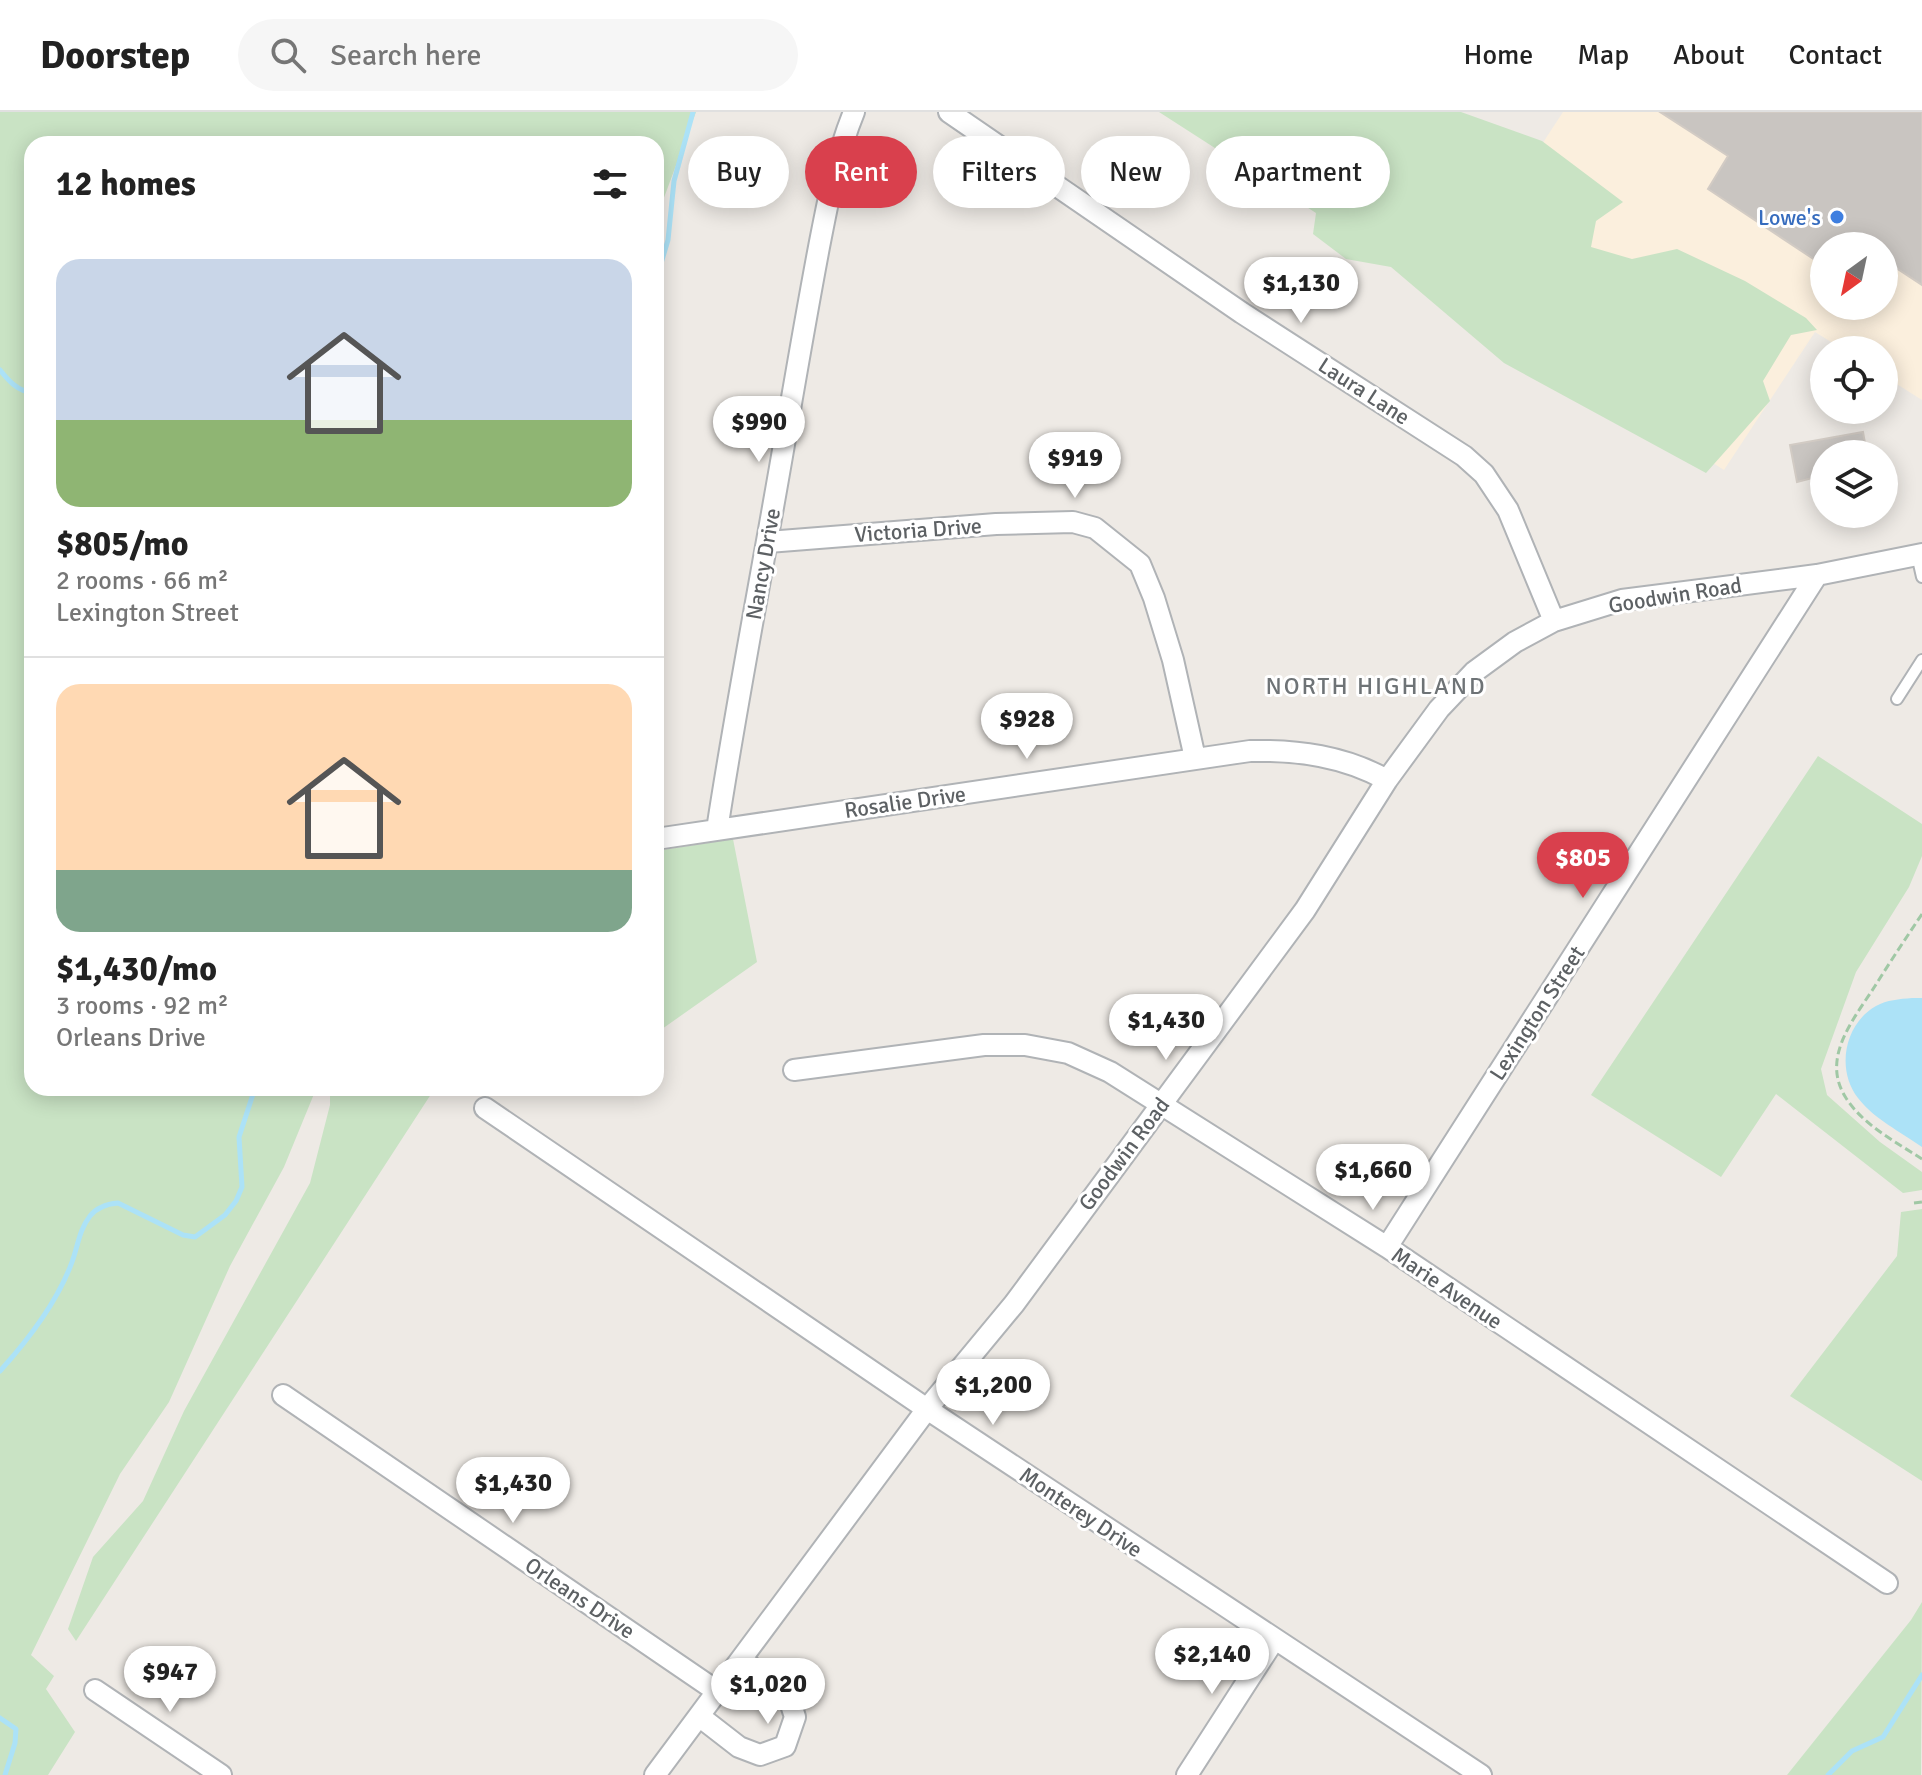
<!DOCTYPE html>
<html lang="en">
<head>
<meta charset="utf-8">
<style>
  :root { --surface:#fff; --page:#f6f6f6; --text:#222; --muted:#767676; --line:#e0e0e0; --accent:#d9404d }
  body { margin:0; font-family:Signika,sans-serif; background:var(--page); color:var(--text); height:100vh; display:flex; flex-direction:column; font-size:30px; white-space:nowrap }
  * { box-sizing:border-box; margin:0 }
  p { font-size:26px; color:var(--muted) }
  .icon { flex:none; width:44px; height:44px; fill:none; stroke:currentColor; stroke-width:2; stroke-linecap:round; stroke-linejoin:round }
  .map { position:relative; flex:1; overflow:hidden }
  .panel { position:absolute; left:24px; top:24px; width:640px; height:960px; display:flex; flex-direction:column; background:var(--surface); border-radius:24px; box-shadow:0 4px 20px #0003 }
  .panel>* { flex:none }
  .top-card { position:absolute; left:688px; top:24px; width:760px; height:72px; display:flex; gap:16px }
  .needle { width:52px; rotate:213deg }
  .tools { position:absolute; left:1810px; top:120px; display:grid; gap:16px }
  .tools a { display:grid; place-items:center; width:88px; height:88px; border-radius:50%; background:var(--surface); box-shadow:0 4px 20px #0003; font-size:40px }
  .price { position:absolute; translate:-50% -68px; padding:0 18px; border-radius:28px; background:#fff; color:#222; font-size:26px; line-height:52px; filter:drop-shadow(0 2px 4px #0008) }
  .price::after { content:''; position:absolute; left:50%; top:48px; width:24px; height:18px; margin-left:-12px; background:inherit; clip-path:polygon(0 0,100% 0,50% 100%) }
  .price.on { background:var(--accent); color:#fff }
  ul { padding:0; list-style:none }
  li { display:grid; align-content:center; gap:16px; height:424px; padding:0 32px }
  li+li { border-top:2px solid var(--line) }
  li span { display:grid; place-items:center; height:248px; border-radius:24px; color:#555 }
  li>.icon { margin-inline-start:auto }
  span .icon { width:144px; height:144px; fill:#fffc; stroke-width:1 }
  li b { font-size:34px }
  h2 { display:flex; justify-content:space-between; align-items:center; height:96px; padding:0 32px; font-size:34px }
  .tag { padding:0 28px; border-radius:36px; background:var(--surface); box-shadow:0 4px 20px #0003; font-size:28px; line-height:72px }
  .tag.on { background:var(--accent); color:#fff }
  header { display:flex; align-items:center; gap:48px; box-sizing:border-box; height:112px; padding:0 40px; background:var(--surface); border-bottom:2px solid var(--line) }
  header strong { font-size:38px }
  nav { display:flex; gap:44px; margin-inline-start:auto; font-size:28px }
  .search { width:560px; height:72px; background:var(--page); display:flex; align-items:center; gap:20px; box-sizing:border-box; padding:0 28px; border-radius:44px; color:var(--muted); font-size:30px }
  .map>svg:first-child { display:block }
</style>
</head>
<body>
<header>
<strong>Doorstep</strong>
<div class="search"><svg class="icon" aria-label="search" viewBox="0 0 24 24"><circle cx="10" cy="10" r="6"/><path d="M15 15l6 6"/></svg>Search here</div>
<nav><a>Home</a><a>Map</a><a>About</a><a>Contact</a></nav>
</header>
<div class="map">
<svg width="1922" height="1663" viewBox="0 0 1922 1663">
  <rect width="100%" height="100%" fill="#eeeae5"/>
  <!-- commercial -->
  <path fill="#fbefdd" fill-rule="evenodd" d="M1563 0H1922V288L1884 264V238H1844L1815 220 1724 358 1444 182ZM1824 134H1884V194H1824Z"/>
  <!-- green -->
  <path fill="#c9e3c4" d="M0 0H696L656 107V32H32V976H313L314 982 284 1055 230 1154 169 1290 120 1362 31 1543 54 1564 46 1577 75 1620 48 1663H0Z
    M1159 0H1461L1542 29 1623 90 1596 109 1591 135 1632 147 1677 137 1745 169 1806 206 1817 218 1791 223 1763 269 1770 289 1706 361 1504 251 1391 155 1346 147 1313 122 1316 101Z
    M1818 644 1922 712V744L1909 775 1856 860 1821 957 1827 983 1880 1030 1922 1060V1078L1903 1081 1776 982 1721 1065 1591 983Z
    M733 727 757 850 662 917 656 914V739Z
    M330 976H435L76 1529 68 1517 93 1445 143 1389 184 1299 310 1071 330 993Z
    M1922 1097V1369L1790 1284 1897 1144 1901 1100Z
    M1922 1490 1921 1663H1787L1911 1508Z"/>
  <!-- water -->
  <path fill="#ace2f7" d="M1912 886H1922V1035C1901 1020 1874 1007 1858 986 1836 958 1844 912 1876 894 1887 888 1899 887 1912 886Z"/>
  <g fill="none" stroke-linecap="round" stroke-linejoin="round">
    <!-- stream -->
    <path stroke="#ace2f7" stroke-width="5" d="M656 168 668 128 674 69 693 0
      M0 258C8 268 18 280 32 280
      M0 1259C29 1227 57 1191 72 1150 78 1134 79 1118 90 1104 97 1095 107 1092 118 1091L183 1123 195 1125 225 1103 236 1089 242 1075 239 1025 255 976
      M0 1606 16 1617 15 1631 5 1663
      M1828 1663 1852 1639 1883 1625 1922 1563"/>
  </g>
  <!-- building -->
  <path fill="#c9c5c1" stroke="#d2cbc4" stroke-width="2" d="M1660 0H1922V173L1884 148V134H1824V154L1708 77 1728 44Z
    M1863 320 1867 342H1824V363L1797 370 1790 333Z"/>
  <g fill="none" stroke-linecap="round" stroke-linejoin="round">
    <defs>
      <path id="service" d="M1917 443 1922 465
        M1897 587 1922 548"/>
      <path id="minor" d="M949 0 1242 201 1464 344 1484 362 1508 398 1554 509
        M768 430 996 412 1073 410 1095 416 1140 452 1154 486 1173 548 1195 646
        M717 718C738 581 765 446 788 309 798 251 808 193 819 135 828 89 836 44 854 0
        M656 727 1250 639C1298 638 1344 644 1387 668
        M794 958 984 933H1025L1068 941 1110 960 1387 1135 1887 1471
        M485 996 927 1297 1481 1663
        M1387 1135 1817 463
        M283 1283 718 1580
        M95 1578 221 1663
        M699 1604 739 1635 760 1643 785 1634 795 1605 788 1583 742 1548
        M655 1663 927 1297 1014 1192 1305 798 1387 668 1439 597 1474 560 1515 530 1554 509 1622 488 1817 463 1922 442
        M1187 1663 1274 1528"/>
    </defs>
    <!-- service casing -->
    <use href="#service" stroke="#b0b3b6" stroke-width="14"/>
    <!-- minor casing -->
    <use href="#minor" stroke="#b0b3b6" stroke-width="24"/>
    <!-- path -->
    <path stroke="#a0c8a5" stroke-width="3" stroke-dasharray="8 4" stroke-linecap="butt" d="M1922 802C1906 826 1890 850 1875 874 1854 907 1820 946 1846 986 1863 1013 1896 1030 1922 1047
      M1914 1091 1922 1090"/>
    <!-- service -->
    <use href="#service" stroke="#fff" stroke-width="10"/>
    <!-- minor -->
    <use href="#minor" stroke="#fff" stroke-width="20"/>
  </g>
  <!-- markers -->
  <circle fill="#3f7fe0" stroke="#fff" stroke-width="3" cx="1837" cy="105" r="8"/>
  <g text-anchor="middle" dominant-baseline="central" stroke-width="6" stroke-linejoin="round" paint-order="stroke">
    <!-- shop labels -->
    <g font-size="22" fill="#366cbe" stroke="#fff" text-anchor="end">
      <text x="1821" y="105">Lowe's</text>
    </g>
    <!-- street labels -->
    <g font-size="22" fill="#5d6164" stroke="#fff">
      <text transform="translate(1364 279) rotate(33)">Laura Lane</text>
      <text transform="translate(918 418) rotate(-4)">Victoria Drive</text>
      <text transform="translate(763 452) rotate(-80)">Nancy Drive</text>
      <text transform="translate(1675 483) rotate(-9)">Goodwin Road</text>
      <text transform="translate(905 690) rotate(-8)">Rosalie Drive</text>
      <text transform="translate(1537 901) rotate(-57)">Lexington Street</text>
      <text transform="translate(1124 1042) rotate(-53)">Goodwin Road</text>
      <text transform="translate(1447 1176) rotate(34)">Marie Avenue</text>
      <text transform="translate(1081 1400) rotate(34)">Monterey Drive</text>
      <text transform="translate(580 1486) rotate(34)">Orleans Drive</text>
    </g>
    <!-- neighbourhood labels -->
    <g font-size="24" letter-spacing="2" fill="#6e7376" stroke="#fff">
      <text x="1376" y="574">NORTH HIGHLAND</text>
    </g>
  </g>
</svg>
<div class="tools">
<a><svg class="needle" viewBox="-14 -14 28 28"><path d="M0-13l5 13h-10z" fill="#e53935"/><path d="M0 13l5-13h-10z" fill="#767676"/></svg></a>
<a><svg class="icon" aria-label="locate" viewBox="0 0 24 24"><circle cx="12" cy="12" r="6"/><path d="M12 2v4M12 18v4M2 12h4M18 12h4"/></svg></a>
<a><svg class="icon" aria-label="layers" viewBox="0 0 24 24"><path d="M12 4l9 5-9 5-9-5zM3 14l9 5 9-5"/></svg></a>
</div>
<b class="price" style="left:1301px;top:213px">$1,130</b>
<b class="price" style="left:759px;top:352px">$990</b>
<b class="price" style="left:1075px;top:388px">$919</b>
<b class="price" style="left:1027px;top:649px">$928</b>
<b class="price on" style="left:1583px;top:788px">$805</b>
<b class="price" style="left:1166px;top:950px">$1,430</b>
<b class="price" style="left:1373px;top:1100px">$1,660</b>
<b class="price" style="left:993px;top:1315px">$1,200</b>
<b class="price" style="left:513px;top:1413px">$1,430</b>
<b class="price" style="left:1212px;top:1584px">$2,140</b>
<b class="price" style="left:170px;top:1602px">$947</b>
<b class="price" style="left:768px;top:1614px">$1,020</b>
<div class="top-card">
<a class="tag">Buy</a>
<a class="tag on">Rent</a>
<a class="tag">Filters</a>
<a class="tag">New</a>
<a class="tag">Apartment</a>
</div>
<section class="panel">
<h2>12 homes<svg class="icon" aria-label="filters" viewBox="0 0 24 24"><path d="M4 7h16M4 17h16"/><circle cx="9" cy="7" r="2"/><circle cx="15" cy="17" r="2"/></svg></h2>
<ul>
<li><span style="background:linear-gradient(#c9d6e8 65%,#8fb573 0)"><svg class="icon" aria-label="home" viewBox="0 0 24 24"><path d="M3 11l9-7 9 7M6 9v11h12V9"/></svg></span><div><b>$805/mo</b><p>2 rooms · 66 m²</p><p>Lexington Street</p></div></li>
<li><span style="background:linear-gradient(#ffd9b3 75%,#7fa58c 0)"><svg class="icon" aria-label="home" viewBox="0 0 24 24"><path d="M3 11l9-7 9 7M6 9v11h12V9"/></svg></span><div><b>$1,430/mo</b><p>3 rooms · 92 m²</p><p>Orleans Drive</p></div></li>
</ul>
</section>
</div>
</body>
</html>
